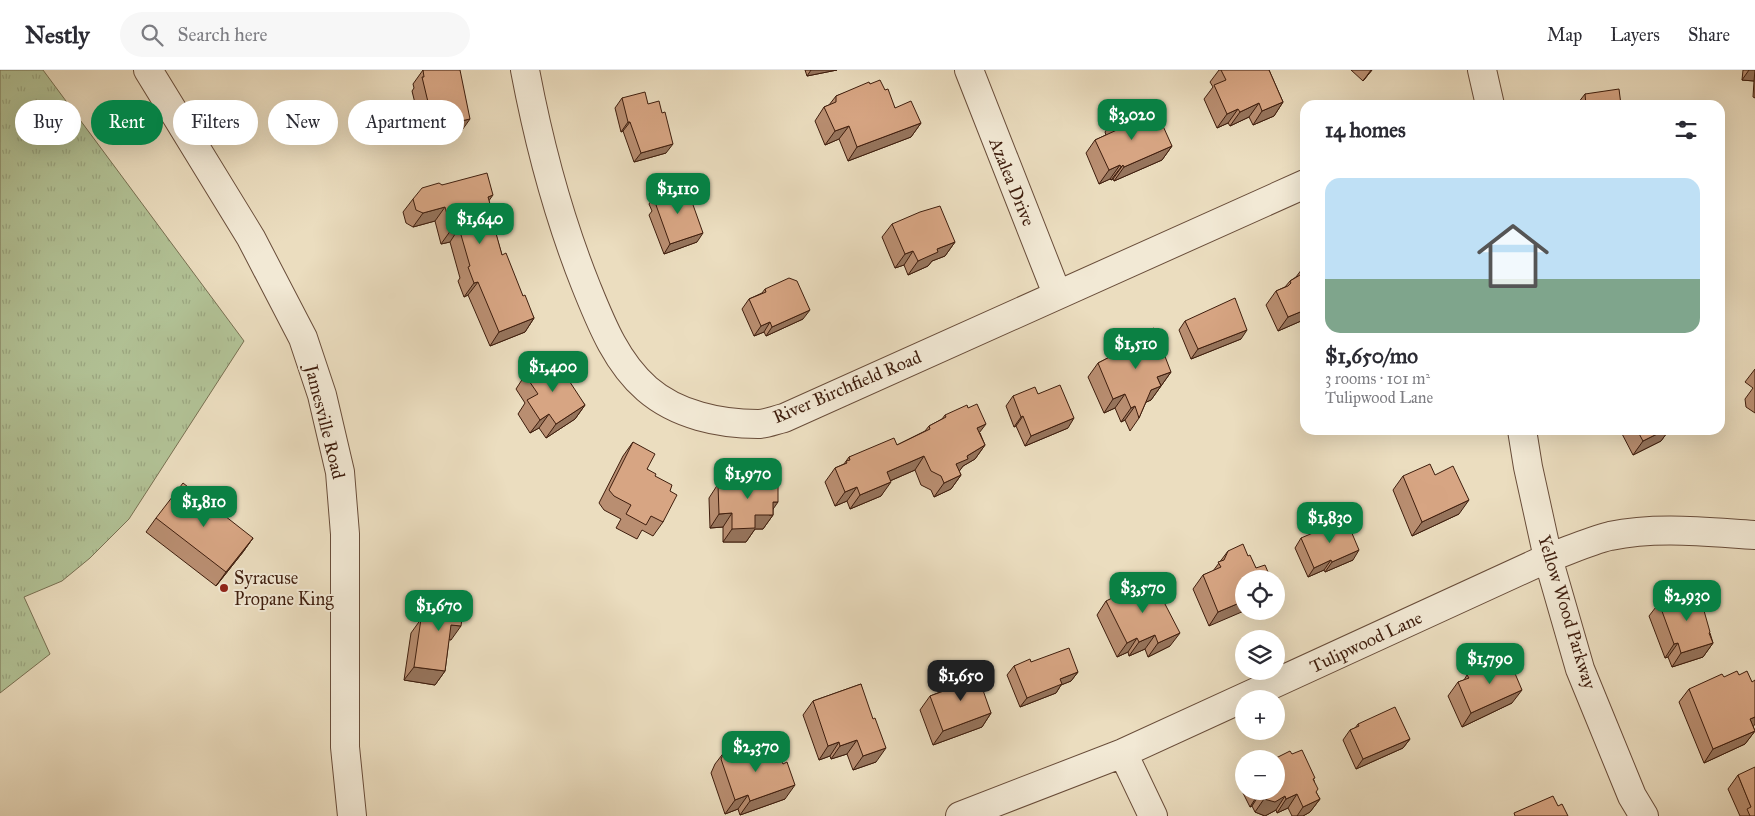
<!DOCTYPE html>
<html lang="en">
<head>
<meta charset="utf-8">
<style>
  :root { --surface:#fff; --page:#f7f7f7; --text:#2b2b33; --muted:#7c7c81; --line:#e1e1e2; --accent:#0b8043 }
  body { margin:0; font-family:"IM FELL Great Primer",serif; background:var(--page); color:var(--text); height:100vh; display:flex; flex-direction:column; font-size:19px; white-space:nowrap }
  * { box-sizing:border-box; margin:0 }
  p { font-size:16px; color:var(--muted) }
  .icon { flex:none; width:28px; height:28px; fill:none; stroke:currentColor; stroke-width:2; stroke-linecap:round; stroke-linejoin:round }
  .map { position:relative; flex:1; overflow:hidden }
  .panel { position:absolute; left:1300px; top:30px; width:425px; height:335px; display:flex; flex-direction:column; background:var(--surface); border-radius:15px; box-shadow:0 5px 20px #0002 }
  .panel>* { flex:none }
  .hud { position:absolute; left:15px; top:30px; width:475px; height:45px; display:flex; gap:10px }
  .tools { position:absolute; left:1235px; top:500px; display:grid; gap:10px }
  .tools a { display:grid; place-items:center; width:50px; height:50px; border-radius:50%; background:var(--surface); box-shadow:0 5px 20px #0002; font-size:25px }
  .price { position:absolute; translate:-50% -42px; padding:0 11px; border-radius:10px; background:var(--accent); color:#fff; font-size:16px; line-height:32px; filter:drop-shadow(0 1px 2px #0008) }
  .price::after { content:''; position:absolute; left:50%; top:30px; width:15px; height:11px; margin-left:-8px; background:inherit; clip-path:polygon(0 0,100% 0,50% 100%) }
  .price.on { background:#222; color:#fff }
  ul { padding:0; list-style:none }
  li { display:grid; align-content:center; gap:10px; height:265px; padding:0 25px }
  li span { display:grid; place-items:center; height:155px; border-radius:15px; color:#555 }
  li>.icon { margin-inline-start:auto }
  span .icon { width:90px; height:90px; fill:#fffc; stroke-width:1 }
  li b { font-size:21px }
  h2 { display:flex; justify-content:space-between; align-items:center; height:60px; padding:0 25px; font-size:21px }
  .chip { padding:0 18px; border-radius:22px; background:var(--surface); box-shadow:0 5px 20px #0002; font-size:18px; line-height:45px }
  .chip.on { background:var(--accent); color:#fff }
  header { display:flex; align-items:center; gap:30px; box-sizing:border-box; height:70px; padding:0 25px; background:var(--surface); border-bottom:1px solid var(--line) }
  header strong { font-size:24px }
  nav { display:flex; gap:28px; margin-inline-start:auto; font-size:18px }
  .search { width:350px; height:45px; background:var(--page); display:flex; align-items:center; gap:12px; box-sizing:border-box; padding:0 18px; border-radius:28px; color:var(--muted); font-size:19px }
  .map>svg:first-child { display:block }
</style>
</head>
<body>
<header>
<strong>Nestly</strong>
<div class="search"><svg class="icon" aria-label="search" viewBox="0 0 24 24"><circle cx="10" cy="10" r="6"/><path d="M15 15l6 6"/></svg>Search here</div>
<nav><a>Map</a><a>Layers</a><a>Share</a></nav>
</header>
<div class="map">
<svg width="1755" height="746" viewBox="0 0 1755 746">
  <defs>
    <pattern id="grass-tufts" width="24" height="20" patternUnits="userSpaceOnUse" patternTransform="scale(1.25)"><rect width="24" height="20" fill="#b2c296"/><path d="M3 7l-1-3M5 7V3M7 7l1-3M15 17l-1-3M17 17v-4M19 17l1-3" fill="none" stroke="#9aa680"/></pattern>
  </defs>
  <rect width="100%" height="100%" fill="#ebddbf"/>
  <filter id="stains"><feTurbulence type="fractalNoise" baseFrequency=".004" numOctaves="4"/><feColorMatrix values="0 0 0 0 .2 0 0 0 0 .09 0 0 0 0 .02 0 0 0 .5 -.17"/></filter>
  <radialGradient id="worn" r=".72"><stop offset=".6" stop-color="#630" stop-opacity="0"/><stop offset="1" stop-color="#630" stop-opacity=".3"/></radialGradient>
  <!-- grass -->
  <path fill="url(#grass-tufts)" stroke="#787052" d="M0 0H43L244 271 129 449 90 488 62 511 24 527 50 584 0 623Z"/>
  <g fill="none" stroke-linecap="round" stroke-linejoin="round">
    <defs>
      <path id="minor" d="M148 0 251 168 303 268 322 325 340 402 345 464V677L352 746
        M525 0C539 74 558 146 586 216 601 253 616 292 647 319 677 345 720 354 758 354 766 354 775 350 784 348L1305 114
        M969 0 1057 224
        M1482 0 1490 35
        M1522 360 1528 397 1548 488 1580 599 1632 726 1644 746
        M1123 683 1153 746
        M960 746 1123 683 1548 488C1568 481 1589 471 1610 466 1657 456 1707 462 1755 465"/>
    </defs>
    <!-- minor casing -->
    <use href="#minor" stroke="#694d3a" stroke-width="30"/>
    <!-- minor -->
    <use href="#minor" stroke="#f2e9d5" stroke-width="28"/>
  </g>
  <!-- wall -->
  <path fill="#b98e71" stroke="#3e1d0d" d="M423 0 460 63 424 70 412 21 414 18 413 14Z
    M805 0H837L807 6Z
    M1219 0H1269L1283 32 1274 46 1253 55 1249 47 1230 56 1228 53 1217 58 1204 29 1213 17 1210 12Z
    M1351 0H1372L1363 11Z
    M1743 0H1755V28L1753 27 1754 11 1742 10Z
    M870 14 885 20 895 38 921 53 911 67 848 91 839 69 825 75 815 51 824 37 829 35 836 26Z
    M1585 24 1621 35H1578V33Z
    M622 28 648 34 666 83 634 92 623 61 621 62 615 38Z
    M1114 49 1156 59 1172 76 1162 90 1114 111 1113 109 1111 110 1110 109 1099 114 1086 83 1095 70 1106 65 1105 62Z
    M442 115 489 131 492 151 502 185 534 248 525 262 490 276 468 225 464 227 458 211 460 208 450 172 441 174 435 151 413 157 406 153 403 142 413 129Z
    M656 124 697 172 664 184 649 145 652 141 649 134Z
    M892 154 955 172 945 186 932 191 928 196 908 205 904 195 895 198 882 167Z
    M1305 195V260L1301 251 1278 261 1266 235 1276 221 1285 217 1290 211 1296 207Z
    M765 219 803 249 766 266 764 262 754 266 742 239 749 229 762 223Z
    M1185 251 1241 269 1191 289 1179 260Z
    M1128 269 1171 302 1151 330 1146 332 1139 348 1130 361 1125 350 1121 352 1115 338 1104 343 1088 307 1098 293 1118 283Z
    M1755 299V343L1746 337 1745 329 1753 318 1745 312Z
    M561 304 585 335 575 349 546 368 539 358 530 363 518 344 525 333 516 319 525 305Z
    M1038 324 1068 358 1025 376 1016 356 1014 357 1006 336 1013 326Z
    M945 345 980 363 985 375 975 389 963 396 959 401 961 405 951 419 934 427 931 420 921 415 915 400 890 411 881 426 850 439 847 431 835 436 825 412 835 398 844 394 849 387 897 375 925 361 929 356 942 349Z
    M1620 360H1669L1661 371 1633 385Z
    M633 372 647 399 670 421 663 452 653 466 642 460 637 469 616 458 621 449 604 440 599 433 623 386Z
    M1403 406 1459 444 1412 466 1393 420Z
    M729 409 773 439V445L763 459H755L746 472H723V457L710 458 709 428 718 414H726Z
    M156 448 253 468 243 482 216 516 146 462Z
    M1301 468 1353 490 1325 502 1324 500 1308 507 1295 478Z
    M1228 481 1248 486 1256 498 1209 556 1193 519 1203 505 1213 501Z
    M438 521 451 570 449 569 445 601 435 615 404 610 411 563 421 549 426 550 429 535Z
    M1682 529 1710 563 1713 573 1703 587 1672 597 1668 587 1665 588 1649 546 1659 533Z
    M1106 531 1170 576 1148 587 1145 579 1129 586 1128 582 1117 587 1097 545Z
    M1031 592 1078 602 1071 611 1061 615 1056 623 1020 637 1007 605 1014 596Z
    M957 604 976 607 991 643 982 657 933 675 920 640 930 626 948 619V618Z
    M1467 605 1512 633 1462 657 1448 626 1458 612 1464 610Z
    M861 614 876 692 853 700 847 684 831 689 830 686 819 690 803 645 813 631Z
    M1689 619 1753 656 1755 661 1745 674 1704 693 1679 632Z
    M1358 654 1410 669 1403 678 1356 699 1343 670 1350 660 1355 658Z
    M725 681 758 685 785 729 740 745 738 739 725 744 711 703 715 694Z
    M1292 684 1314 710 1316 722 1320 729 1310 742 1303 746H1292L1288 738 1277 743 1276 740 1265 746 1255 742 1252 736 1250 737 1239 715 1244 708V721H1276Z
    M1738 705 1755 746H1740L1728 719Z"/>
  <!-- shaded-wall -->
  <path fill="#96745c" stroke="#3e1d0d" d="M811 0H837L807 6Z
    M1371 0H1372L1363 11Z
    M1749 0H1755L1754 11 1742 10Z
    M1283 32 1274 46 1253 55 1262 41Z
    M1259 33 1249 47 1230 56 1240 42Z
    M1238 39 1228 53 1217 58 1227 44Z
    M470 49 460 63 424 70 434 57Z
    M628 52H630L623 61 621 62Z
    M921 53 911 67 848 91 857 77Z
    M849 56 839 69 825 75 835 61Z
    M673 74 666 83 634 92 641 83Z
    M1172 76 1162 90 1114 111 1124 97Z
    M1120 95 1110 109 1099 114 1109 100Z
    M1123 95 1113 109 1111 110 1121 97Z
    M493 125 483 139 488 127Z
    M445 137 435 151 413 157 423 143Z
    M459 158 450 172 441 174 451 160Z
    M703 163 697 172 664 184 670 174Z
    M955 172 945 186 932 191 928 196 908 205 918 191 937 179Z
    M913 181 904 195 895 198 905 184Z
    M478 212 468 225 464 227 474 213Z
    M810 240 803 249 766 266 772 257Z
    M1305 240V246L1301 251 1278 261 1288 247Z
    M534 248 525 262 490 276 499 262Z
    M770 252 764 262 754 266 761 256Z
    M1247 260 1241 269 1191 289 1198 279Z
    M1171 302 1161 316 1157 307Z
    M1161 316 1151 330 1142 334 1151 320Z
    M1125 324 1115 338 1104 343 1113 329Z
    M585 335 575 349 546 368 556 354Z
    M1135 336 1125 350 1121 352 1131 338Z
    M549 344 539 358 530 363 540 350Z
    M1023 346 1016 356 1014 357 1021 347Z
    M1074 348 1068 358 1025 376 1031 366Z
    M986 354 976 367 977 358Z
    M1665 360H1669L1661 371 1633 385 1643 371Z
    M985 375 975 389 963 396 958 403 956 394 967 386Z
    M924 386 915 400 878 416 887 402Z
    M961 405 951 419 934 427 944 413Z
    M891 412 881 426 850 439 860 425Z
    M857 417 847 431 835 436 845 422Z
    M1469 430 1459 444 1412 466 1422 452Z
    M773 432H778L769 445H773L763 459H755L746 472H723L732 459Z
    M732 443 723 457 710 458 719 444Z
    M253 468 243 482 216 516 226 502Z
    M1359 480 1353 490 1325 502 1332 492Z
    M1331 490 1324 500 1308 507 1314 498Z
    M1244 531V541L1209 556 1218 542Z
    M451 555 461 556 451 570 441 568Z
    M1180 563 1170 576 1148 587 1158 573Z
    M1155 565 1145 579 1129 586 1139 572Z
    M1137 568 1128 582 1117 587 1127 573Z
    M1678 573 1668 587 1665 588 1674 574Z
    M1713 573 1703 587 1672 597 1681 583Z
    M414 597 445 601 435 615 404 610Z
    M1078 602 1071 611 1061 615 1056 623 1020 637 1027 628 1060 609Z
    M1522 620 1512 633 1462 657 1471 643Z
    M991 643 982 657 933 675 943 661Z
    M1755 647V654L1753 657 1750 649Z
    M1755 661 1745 674 1704 693 1713 679Z
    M1410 669 1403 678 1356 699 1363 689Z
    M857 670 847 684 831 689 840 676Z
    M839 672 830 686 819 690 828 676Z
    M886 678 876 692 853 700 863 686Z
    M795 715 785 729 740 745 750 731Z
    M1261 722 1252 736 1250 737 1259 723Z
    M1297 724 1288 738 1277 743 1286 729Z
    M748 725 738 739 725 744 735 730Z
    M1285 726 1276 740 1265 746 1255 742 1264 729Z
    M1320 729 1310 742 1303 746H1297L1303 737Z"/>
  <!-- building -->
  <path fill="#d7a583" stroke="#3e1d0d" d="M423 0H460L470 49 434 57 422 7H424Z
    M1221 0H1269L1283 32 1262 41 1259 33 1240 42 1238 39 1227 44 1214 15 1226 10Z
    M880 10 885 20 888 19 895 38 911 31 921 53 857 77 849 56 835 61 824 37 836 32V26L869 12 870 14Z
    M1619 19 1621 35H1586L1585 24Z
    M645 22 648 34 659 31 662 43 665 42 673 74 641 83 630 52H628L622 28Z
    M1125 44 1151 47 1156 59 1163 56 1172 76 1124 97 1123 95 1121 97 1120 95 1109 100 1095 70 1119 59 1114 49Z
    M487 103 493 125 488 127 494 148 492 149 502 185 506 183 523 226 525 225 534 248 499 262 478 212 474 213 468 197 470 196 459 158 451 160 445 137 423 143 416 140 413 129 422 118 439 113 442 115Z
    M684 114 691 133 692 132 703 163 670 174 656 135 659 134 656 124Z
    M940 136 955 172 937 179 938 182 918 191 913 181 905 184 892 154 920 142Z
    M1305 202V240L1288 247 1276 221 1288 216 1291 213 1290 211Z
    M789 208 797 211 810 240 772 257 770 252 761 256 749 229 766 222 765 219Z
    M1235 228 1247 260 1198 279 1185 251Z
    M1154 258 1171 302 1157 307 1161 316 1151 320 1139 348 1135 336 1131 338 1125 324 1113 329 1098 293 1131 276 1128 269Z
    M551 289 561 304 564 303 585 335 556 354 549 344 540 350 527 330 538 324 525 305Z
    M1060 315 1074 348 1031 366 1023 346 1021 347 1013 326 1035 317 1038 324Z
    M977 334 986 354 977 358 985 375 967 386 968 389 956 394 961 405 944 413 941 406 931 401 924 386 887 402 891 412 860 425 857 417 845 422 835 398 847 393 846 391 850 390 849 387 894 368 897 375 930 359 929 356 946 347 945 345 967 335 968 338Z
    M1637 360H1665L1643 371Z
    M633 372 655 384 647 399 656 404 655 406 672 415 670 421 677 425 663 452 651 446 646 455 626 444 631 435 614 426 609 420Z
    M1430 394 1435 405 1453 396 1469 430 1422 452 1403 406Z
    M778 407V432H773V445H755V458L732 459V443L719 444 718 414H728L729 409Z
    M183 413 253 468 226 502 156 448Z
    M1346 449 1359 480 1332 492 1331 490 1314 498 1301 468Z
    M1243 474 1248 486 1250 485 1256 498 1265 495 1271 509H1244V531L1218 542 1203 505 1221 497 1218 492 1224 490 1228 481Z
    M1152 509 1180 563 1158 573 1155 565 1139 572 1137 568 1127 573 1106 531Z
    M438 521 465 525 461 556 451 555 445 601 414 597 421 549 434 551Z
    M1699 523 1710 562 1709 563 1713 573 1681 583 1678 573 1674 574 1659 533 1681 525 1682 529Z
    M1069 578 1078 602 1060 609 1062 614 1027 628 1014 596 1030 589 1031 592Z
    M1508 587 1522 620 1471 643 1458 612 1469 608 1467 605Z
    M972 598 976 607 978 606 991 643 943 661 930 626 952 618 951 616 961 613 957 604Z
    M1737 601 1739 605 1747 601 1752 612 1755 610V647L1750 649 1755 661 1713 679 1689 619 1722 604 1724 607Z
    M861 614 873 649 875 648 886 678 863 686 857 670 840 676 839 672 828 676 813 631Z
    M1395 637 1410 669 1363 689 1350 660 1359 656 1358 654Z
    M741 675 745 684 756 679 758 685 777 681 783 694 787 692 795 715 750 731 748 725 735 730 721 689 725 681Z
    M1302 680 1315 708 1313 709 1318 719 1316 722 1320 729 1303 737 1297 724 1286 729 1285 726 1275 732 1264 729 1261 722 1259 723V721H1276V689H1274L1290 681 1292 684Z
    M1755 697V746H1750L1747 739 1751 737 1738 705Z
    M1553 726 1558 736 1562 734 1568 746H1515L1514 743Z"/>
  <!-- markers -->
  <circle fill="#8f2418" stroke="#f2e9d5" stroke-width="2" cx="224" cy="518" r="5"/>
  <g text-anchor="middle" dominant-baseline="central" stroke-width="4" stroke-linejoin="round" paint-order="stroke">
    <!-- street labels -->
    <g font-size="18" fill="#3e1d0d" stroke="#f2e9d5">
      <text transform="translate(1012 112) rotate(68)">Azalea Drive</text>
      <text transform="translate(847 317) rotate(-23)">River Birchfield Road</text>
      <text transform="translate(325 352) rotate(76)">Jamesville Road</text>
      <text transform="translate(1567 542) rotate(73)">Yellow Wood Parkway</text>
      <text transform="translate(1366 572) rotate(-25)">Tulipwood Lane</text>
    </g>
    <!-- poi labels -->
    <g font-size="18" fill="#3e1d0d" stroke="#f2e9d5" text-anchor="start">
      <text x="234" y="508">Syracuse<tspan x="234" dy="21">Propane King</tspan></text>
    </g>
  </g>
  <rect width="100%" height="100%" filter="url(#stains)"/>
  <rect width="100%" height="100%" fill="url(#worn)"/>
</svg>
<div class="tools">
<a><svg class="icon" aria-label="locate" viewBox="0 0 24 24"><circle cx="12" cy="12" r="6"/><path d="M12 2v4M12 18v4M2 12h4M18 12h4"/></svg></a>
<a><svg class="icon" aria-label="layers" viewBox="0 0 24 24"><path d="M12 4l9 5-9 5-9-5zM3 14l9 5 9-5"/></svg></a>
<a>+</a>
<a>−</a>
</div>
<b class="price" style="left:1132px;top:71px">$3,020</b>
<b class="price" style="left:678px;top:145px">$1,110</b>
<b class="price" style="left:480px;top:175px">$1,640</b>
<b class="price" style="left:1136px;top:300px">$1,510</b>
<b class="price" style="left:553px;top:323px">$1,400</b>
<b class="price" style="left:748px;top:430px">$1,970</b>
<b class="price" style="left:204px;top:458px">$1,810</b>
<b class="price" style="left:1330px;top:474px">$1,830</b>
<b class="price" style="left:1143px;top:544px">$3,570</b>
<b class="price" style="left:1687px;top:552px">$2,930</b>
<b class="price" style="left:439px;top:562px">$1,670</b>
<b class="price" style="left:1490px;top:615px">$1,790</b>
<b class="price on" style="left:961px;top:632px">$1,650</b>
<b class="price" style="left:756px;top:703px">$2,370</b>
<div class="hud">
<a class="chip">Buy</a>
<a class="chip on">Rent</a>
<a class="chip">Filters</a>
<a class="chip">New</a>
<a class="chip">Apartment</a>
</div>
<section class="panel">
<h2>14 homes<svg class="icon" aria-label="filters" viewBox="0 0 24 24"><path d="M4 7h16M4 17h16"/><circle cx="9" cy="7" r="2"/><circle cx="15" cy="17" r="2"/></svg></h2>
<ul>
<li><span style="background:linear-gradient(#bfe0f5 65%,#7fa58c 0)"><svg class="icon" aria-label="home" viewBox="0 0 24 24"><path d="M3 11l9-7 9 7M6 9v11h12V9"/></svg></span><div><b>$1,650/mo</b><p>3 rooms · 101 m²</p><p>Tulipwood Lane</p></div></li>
</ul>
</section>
</div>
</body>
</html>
